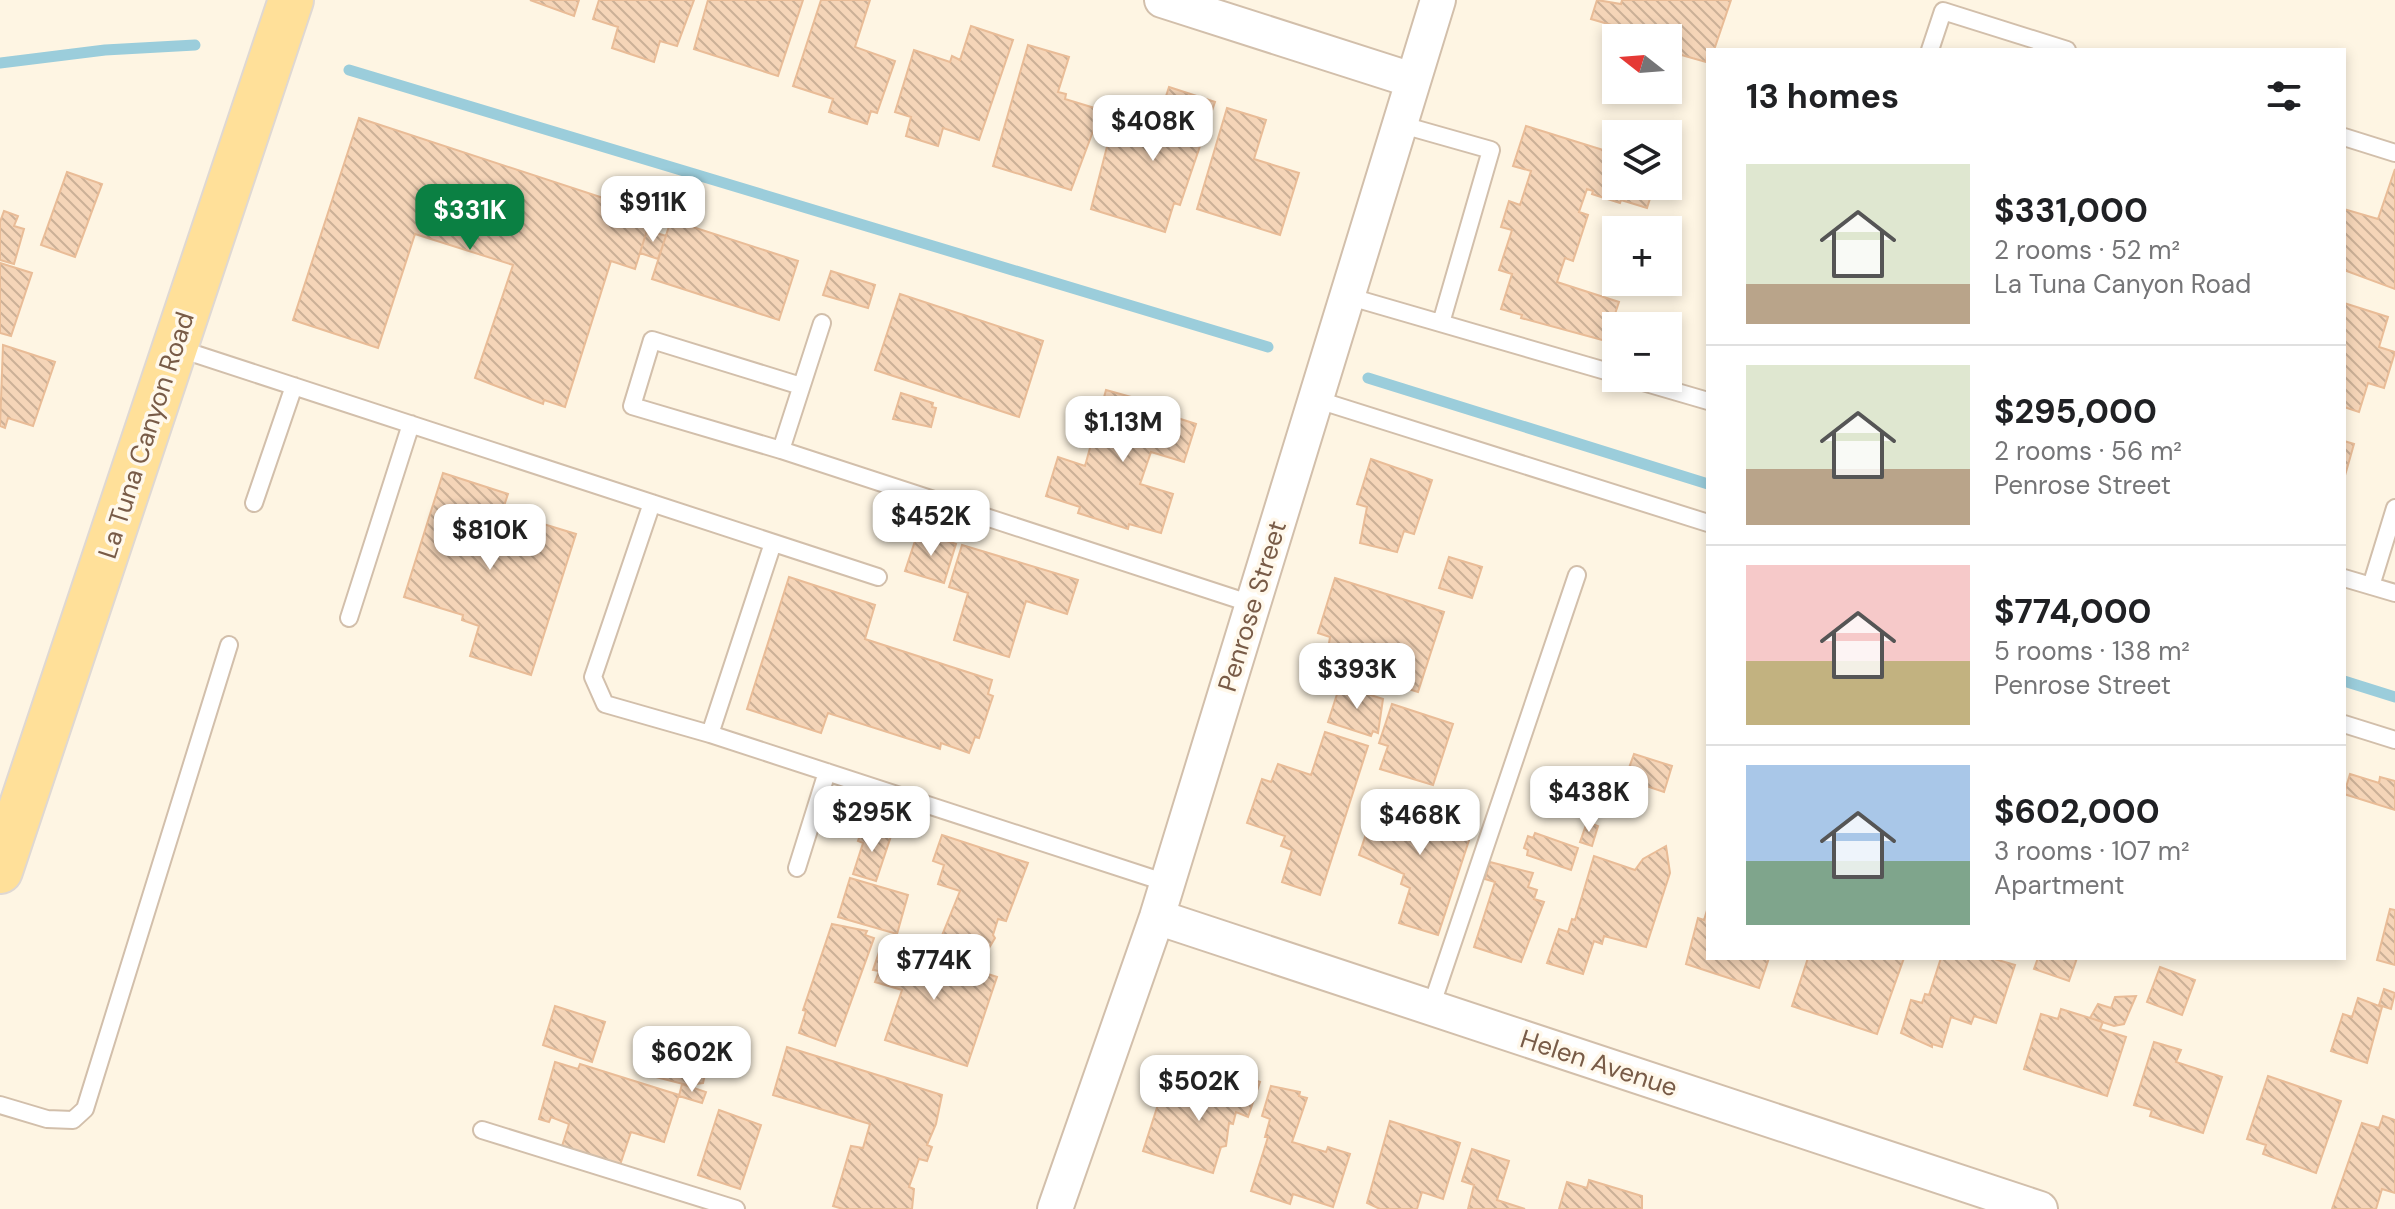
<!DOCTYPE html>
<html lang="en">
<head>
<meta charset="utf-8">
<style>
  :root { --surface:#fff; --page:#f2f2f2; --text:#202124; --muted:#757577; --line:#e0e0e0; --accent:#0b8043 }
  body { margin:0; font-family:"DM Sans",sans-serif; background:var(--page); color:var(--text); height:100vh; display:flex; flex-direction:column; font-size:30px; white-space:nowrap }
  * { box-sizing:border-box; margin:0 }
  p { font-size:26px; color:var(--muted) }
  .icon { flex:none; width:44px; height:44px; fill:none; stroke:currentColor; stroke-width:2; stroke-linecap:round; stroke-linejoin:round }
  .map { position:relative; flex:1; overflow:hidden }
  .side { position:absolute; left:1706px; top:48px; width:640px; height:912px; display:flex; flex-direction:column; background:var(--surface); border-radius:0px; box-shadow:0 4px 12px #0003 }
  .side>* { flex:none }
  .needle { width:52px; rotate:287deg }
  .buttons { position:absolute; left:1602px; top:24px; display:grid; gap:16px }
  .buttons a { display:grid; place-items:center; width:80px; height:80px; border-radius:0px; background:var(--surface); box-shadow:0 4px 12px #0003; font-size:40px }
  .price { position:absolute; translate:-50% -68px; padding:0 18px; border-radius:16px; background:#fff; color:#222; font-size:26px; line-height:52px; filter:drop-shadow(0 2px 4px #0008) }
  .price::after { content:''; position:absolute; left:50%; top:48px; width:24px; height:18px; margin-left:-12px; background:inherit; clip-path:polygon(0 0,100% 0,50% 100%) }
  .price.on { background:var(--accent); color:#fff }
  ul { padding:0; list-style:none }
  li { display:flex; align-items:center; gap:24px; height:200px; padding:0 40px }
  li+li { border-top:2px solid var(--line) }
  li span { display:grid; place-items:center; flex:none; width:224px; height:160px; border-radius:0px; color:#555 }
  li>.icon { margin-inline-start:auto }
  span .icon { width:96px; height:96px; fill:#fffc; stroke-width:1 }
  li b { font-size:34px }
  h2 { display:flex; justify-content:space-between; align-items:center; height:96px; padding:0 40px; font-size:34px }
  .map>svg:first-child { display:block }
</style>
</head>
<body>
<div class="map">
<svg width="2395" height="1209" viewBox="0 0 2395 1209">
  <defs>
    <pattern id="building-back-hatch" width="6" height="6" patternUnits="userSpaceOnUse" patternTransform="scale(2)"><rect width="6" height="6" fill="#f5d5b8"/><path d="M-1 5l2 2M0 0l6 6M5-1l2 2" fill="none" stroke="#cbb097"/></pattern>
  </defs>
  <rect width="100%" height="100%" fill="#fef5e3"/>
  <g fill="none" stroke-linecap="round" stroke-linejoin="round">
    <!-- stream -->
    <path stroke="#9bcddb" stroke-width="11" d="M0 63 105 50 195 45
      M349 70 1268 347
      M1368 378 1708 484
      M2344 681 2395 697"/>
  </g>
  <!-- building -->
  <path fill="url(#building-back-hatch)" stroke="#e9bc97" stroke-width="2" d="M530 0H579L574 16Z
    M599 0H694L677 46 660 41 654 62 612 48 618 27 593 19Z
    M708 0H803L778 76 694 49Z
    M821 0H870L855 47 895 61 877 113 871 111 867 124 829 112 833 99 793 86Z
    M1597 0 1621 4 1622 0H1731L1714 50H1708L1706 62 1678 54 1676 60 1669 58 1668 38H1626L1613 34 1615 26 1591 19Z
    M971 26 1013 40 979 140 943 128 938 146 906 136 911 117 895 112 914 50 950 62 952 56 960 60Z
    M1028 45 1069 57 1058 92 1066 94 1065 99 1101 110 1071 190 993 166Z
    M1169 87 1215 102 1180 205 1174 203 1165 232 1091 209 1112 127 1152 139Z
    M1227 108 1266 120 1254 159 1299 173 1280 235 1197 209Z
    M359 118 652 214 635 269 611 261 565 407 544 400 543 404 475 378 513 265 415 234 378 348 293 320Z
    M1526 126 1616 154V186H1654L1647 208 1621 200 1620 203 1592 194 1593 191 1587 189 1579 212 1588 215 1573 261 1565 258 1557 282 1619 302 1606 341 1521 318 1522 315 1501 309 1512 274 1499 270 1512 230 1501 227 1509 201 1520 205 1531 171 1513 166Z
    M2395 169V289L2344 270V209L2378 219Z
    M67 172 102 184 75 257 41 245Z
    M4 211 18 216 14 226 24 229 14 264 0 260V222Z
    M671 220 798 261 779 320 652 279Z
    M647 230 666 236 658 259 640 253Z
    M0 263 32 273 11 336 0 333Z
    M831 271 875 285 868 308 823 295Z
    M900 294 1043 341 1019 417 875 370Z
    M2344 303 2388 317 2379 347 2395 352 2384 388 2368 383 2359 412 2344 407Z
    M3 345 55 362 33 426 8 418 5 428 0 426Z
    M1106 390 1167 407 1165 414 1196 424 1184 462 1151 452 1140 484 1173 494 1161 533 1129 524 1128 529 1078 513 1080 507 1046 496 1058 457 1085 466Z
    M901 393 933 403 932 407 936 408 931 427 893 419Z
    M2344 441 2354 444 2344 479Z
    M1371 459 1432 480 1414 534 1404 531 1397 552 1360 543 1367 507 1357 504Z
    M443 473 508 494 496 530 508 534 514 515 576 534 531 675 470 656 479 626 462 620 463 615 404 597Z
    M918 532 956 544 944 583 905 571Z
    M962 545 1078 580 1067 614 1026 601 1009 657 954 640 968 593 949 587Z
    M1449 557 1482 567 1472 598 1439 588Z
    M789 577 875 605 865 639 992 680 988 694 993 696 979 738 975 737 969 753 941 743 940 749 828 713 821 733 747 709Z
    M1335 578 1444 612 1418 692 1383 681 1381 687 1325 669 1330 637 1318 633Z
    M1340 685 1383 699 1378 733 1373 731 1371 736 1328 722Z
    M1392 704 1453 724 1433 785 1380 769 1388 746 1379 743Z
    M1325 732 1368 746 1320 895 1282 882 1292 850 1281 846 1285 836 1247 823 1262 779 1271 782 1278 764 1311 775Z
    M1634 754 1672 766 1664 792 1625 779Z
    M1588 769 1603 774 1596 796 1581 789Z
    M2350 774 2379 783 2380 777 2395 781V810L2344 794Z
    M1411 802 1476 819 1438 935 1399 923 1410 888 1401 884 1404 874 1359 855 1376 804 1406 813Z
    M1587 822 1598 826 1592 846 1580 842Z
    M868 828 891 836 876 881 853 874 863 843 858 841 860 835 865 836Z
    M1535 833 1578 848 1571 870 1527 855 1528 850 1524 848 1528 836 1533 838Z
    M942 835 1028 863 1006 921 998 919 993 935 995 938 986 953 941 938 960 891 938 884 944 865 933 861Z
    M1666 846 1670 873 1646 947 1604 936 1602 944 1594 941 1583 974 1547 963 1559 929 1568 932 1572 919 1575 920 1594 856 1635 870 1643 859Z
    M1490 862 1533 873 1528 887 1537 890 1534 899 1544 902 1521 962 1474 947 1495 882 1485 879Z
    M850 878 908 895 897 934 838 917Z
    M1708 907V958H1769L1759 988 1686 964 1698 918 1704 920Z
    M2390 909 2395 910V965L2377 960Z
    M832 924 867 931 865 935 874 938 835 1046 799 1033 806 1011 803 1010Z
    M883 940 997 977 967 1066 885 1040 902 990 875 982 879 971 873 970Z
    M1808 958H1904L1877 1034 1792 1006Z
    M1941 958H1991L2015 965 1996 1023 1974 1016 1971 1024 1951 1017 1942 1047 1932 1044V1047L1901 1033 1911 1000 1922 1003 1925 994 1929 995Z
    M2038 958H2077L2069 981 2034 969Z
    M2160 967 2195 980 2182 1015 2147 1002Z
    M2384 989 2395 993 2391 1009 2379 1005Z
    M2136 996 2124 1024 2114 1026 2090 1018 2098 1004 2111 1008 2115 997Z
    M2358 998 2382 1007 2367 1063 2331 1051 2343 1014 2352 1017Z
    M555 1006 605 1022 592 1062 543 1045Z
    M2061 1009 2103 1022 2100 1029 2126 1037 2107 1096 2024 1069 2041 1014 2058 1019Z
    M2154 1042 2181 1050 2176 1062 2222 1077 2203 1133 2150 1116 2152 1110 2134 1105Z
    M787 1047 942 1095 936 1124 927 1145 932 1147 927 1161 919 1159 909 1187 914 1189 912 1209H843L833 1206 851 1146 863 1148 870 1124 773 1095Z
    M657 1057 706 1070 703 1083 687 1085 652 1076Z
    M555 1062 578 1069 580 1064 679 1095 664 1142 631 1132 620 1165 562 1146 569 1124 551 1117 549 1122 539 1119Z
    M1227 1071 1260 1082 1248 1117 1236 1112 1233 1124 1229 1123 1226 1146 1221 1147 1213 1173 1143 1151 1162 1092 1185 1100 1188 1093 1216 1103Z
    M2268 1076 2341 1101 2316 1173 2263 1154 2266 1145 2247 1139Z
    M682 1084 706 1092 702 1103 679 1096Z
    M1271 1086 1300 1092 1299 1096 1307 1098 1292 1142 1326 1152 1328 1147 1350 1154 1333 1207 1293 1194 1290 1204 1251 1191 1268 1137H1265L1270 1119 1262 1116Z
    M719 1110 761 1125 740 1189 698 1175Z
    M2383 1116 2395 1120V1193L2382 1189 2376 1209H2332L2362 1123 2379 1128Z
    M1390 1121 1460 1143 1443 1199 1422 1192 1417 1209H1380L1367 1203Z
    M1472 1149 1509 1161 1497 1200 1525 1209H1468L1474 1185 1462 1181Z
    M1589 1180 1642 1196V1209H1559L1567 1182 1587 1188Z"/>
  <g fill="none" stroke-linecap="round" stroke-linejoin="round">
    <defs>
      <path id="service" d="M1930 50 1943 11 2067 50
        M1399 124 1491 150 1441 323
        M2344 137 2395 153
        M1347 296 1616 374
        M822 323 781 450 1252 604
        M177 348 878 577
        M1629 378 1708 401
        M1315 399 1708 523
        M781 450 632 406 652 340 801 386
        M254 503 294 386
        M652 503 593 677 605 704 710 734
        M773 543 710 734 1167 883
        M2344 578 2395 593
        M2371 586 2395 508
        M349 618 411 424
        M2344 724 2395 740
        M797 868 827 772
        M1431 1007 1577 575
        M0 1105 47 1119 73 1120 85 1109 229 645
        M482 1130 736 1209"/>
      <path id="minor" d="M1162 0 1412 80
        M1157 917 2040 1209
        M1055 1209 1157 917 1438 0"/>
      <path id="primary" d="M0 871 291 0"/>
    </defs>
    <!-- service casing -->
    <use href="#service" stroke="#d2bfab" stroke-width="20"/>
    <!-- minor casing -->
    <use href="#minor" stroke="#d2bfab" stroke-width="38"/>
    <!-- primary casing -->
    <use href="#primary" stroke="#dfd8d3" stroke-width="48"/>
    <!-- service -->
    <use href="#service" stroke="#fff" stroke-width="16"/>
    <!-- minor -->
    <use href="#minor" stroke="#fff" stroke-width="34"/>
    <!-- primary -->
    <use href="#primary" stroke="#ffe099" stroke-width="44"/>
  </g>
  <g text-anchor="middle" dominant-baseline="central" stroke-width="7" stroke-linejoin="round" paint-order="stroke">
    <!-- street labels -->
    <g font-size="26" fill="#785b47" stroke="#fff8eb">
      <text transform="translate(146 435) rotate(-72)">La Tuna Canyon Road</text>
      <text transform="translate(1252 606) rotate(-73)">Penrose Street</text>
      <text transform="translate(1599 1063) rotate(18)">Helen Avenue</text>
    </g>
  </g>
</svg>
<div class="buttons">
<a><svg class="needle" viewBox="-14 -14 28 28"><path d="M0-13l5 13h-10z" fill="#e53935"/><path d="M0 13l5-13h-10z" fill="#757577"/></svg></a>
<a><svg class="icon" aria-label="layers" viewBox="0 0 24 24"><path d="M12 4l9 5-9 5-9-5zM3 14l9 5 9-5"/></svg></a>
<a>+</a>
<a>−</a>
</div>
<b class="price" style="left:1153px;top:163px">$408K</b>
<b class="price" style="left:653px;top:244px">$911K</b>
<b class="price on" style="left:470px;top:252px">$331K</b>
<b class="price" style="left:1123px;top:464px">$1.13M</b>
<b class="price" style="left:931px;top:558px">$452K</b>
<b class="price" style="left:490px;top:572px">$810K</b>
<b class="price" style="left:1357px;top:711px">$393K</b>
<b class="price" style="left:1589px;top:834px">$438K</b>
<b class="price" style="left:872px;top:854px">$295K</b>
<b class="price" style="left:1420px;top:857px">$468K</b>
<b class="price" style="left:934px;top:1002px">$774K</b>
<b class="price" style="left:692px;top:1094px">$602K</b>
<b class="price" style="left:1199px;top:1123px">$502K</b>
<section class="side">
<h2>13 homes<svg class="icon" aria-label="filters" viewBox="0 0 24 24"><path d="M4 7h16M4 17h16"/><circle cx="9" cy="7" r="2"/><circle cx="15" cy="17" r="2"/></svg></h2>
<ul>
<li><span style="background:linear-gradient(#dfe7d0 75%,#b9a48a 0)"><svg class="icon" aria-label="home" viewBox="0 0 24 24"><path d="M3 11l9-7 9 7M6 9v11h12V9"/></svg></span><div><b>$331,000</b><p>2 rooms · 52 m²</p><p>La Tuna Canyon Road</p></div></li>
<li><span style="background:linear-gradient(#dfe7d0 65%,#b9a48a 0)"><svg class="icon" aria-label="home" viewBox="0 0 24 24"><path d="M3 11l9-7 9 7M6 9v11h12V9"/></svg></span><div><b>$295,000</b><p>2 rooms · 56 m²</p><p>Penrose Street</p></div></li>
<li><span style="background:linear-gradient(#f6c9c9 60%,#c2b280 0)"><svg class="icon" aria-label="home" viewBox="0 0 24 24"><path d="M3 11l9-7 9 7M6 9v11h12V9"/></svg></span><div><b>$774,000</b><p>5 rooms · 138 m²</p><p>Penrose Street</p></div></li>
<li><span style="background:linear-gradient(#a9c7e8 60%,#7fa58c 0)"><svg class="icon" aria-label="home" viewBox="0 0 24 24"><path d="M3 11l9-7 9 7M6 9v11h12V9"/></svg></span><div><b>$602,000</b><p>3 rooms · 107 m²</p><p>Apartment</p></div></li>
</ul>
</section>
</div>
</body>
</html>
